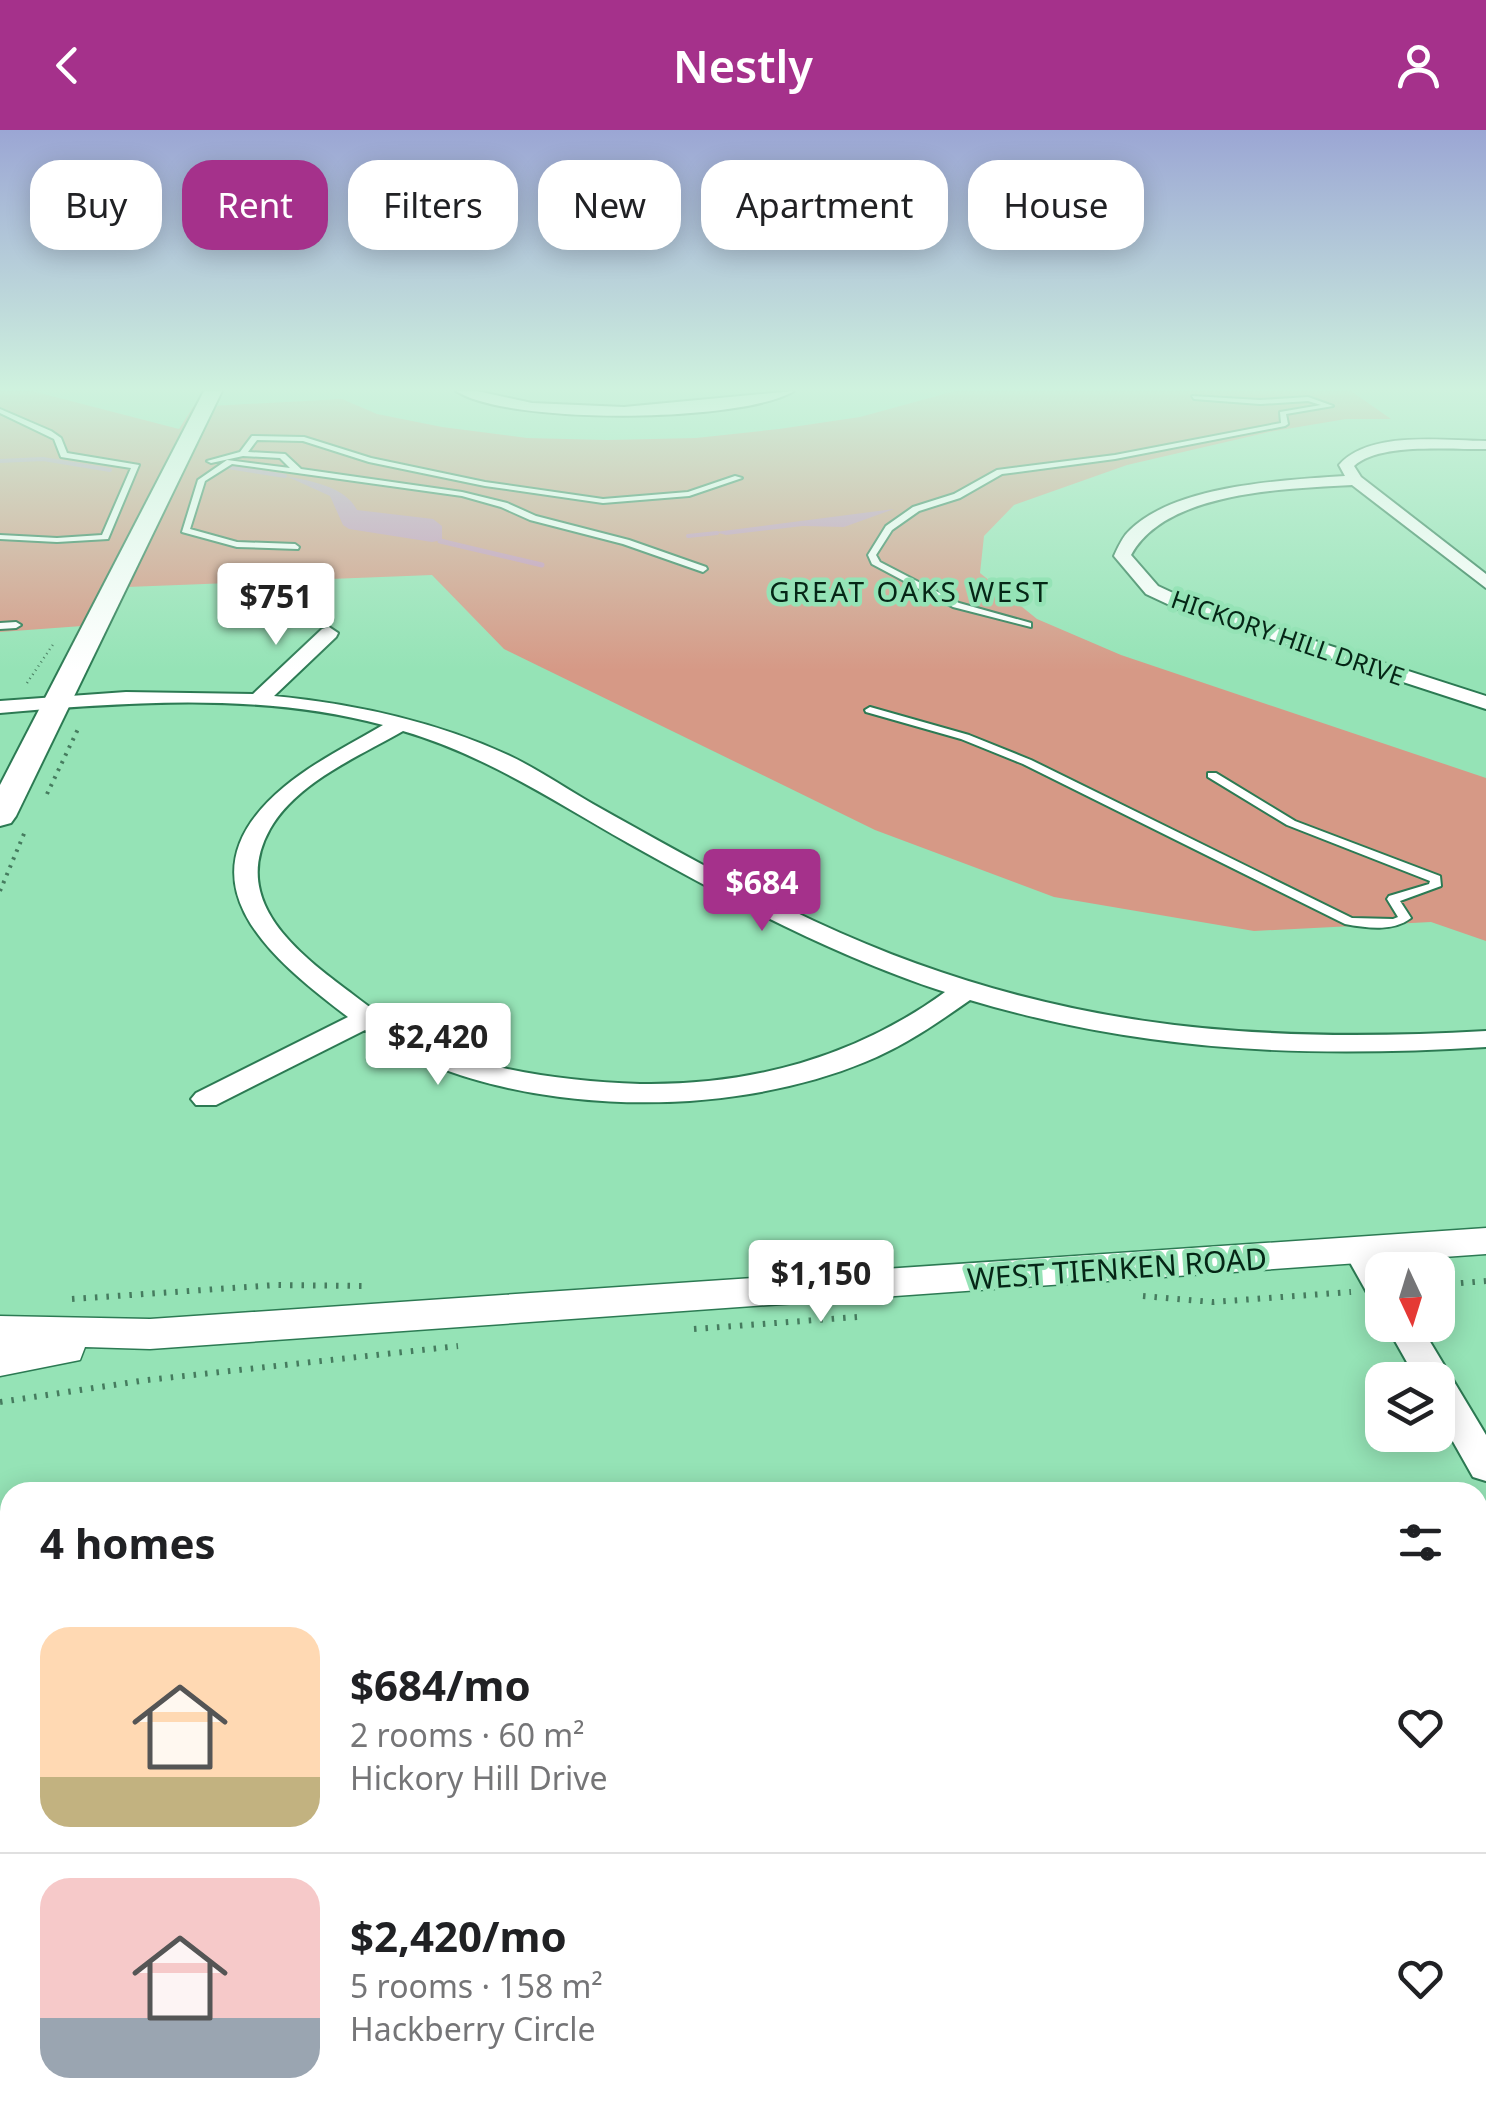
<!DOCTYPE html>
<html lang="en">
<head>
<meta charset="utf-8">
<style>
  :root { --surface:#fff; --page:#f6f6f6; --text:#202124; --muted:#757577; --line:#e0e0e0; --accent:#a5318b }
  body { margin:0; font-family:"Noto Sans",sans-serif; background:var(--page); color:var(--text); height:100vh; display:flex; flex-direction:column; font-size:38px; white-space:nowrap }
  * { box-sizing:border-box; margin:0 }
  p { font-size:32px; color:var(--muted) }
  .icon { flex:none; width:55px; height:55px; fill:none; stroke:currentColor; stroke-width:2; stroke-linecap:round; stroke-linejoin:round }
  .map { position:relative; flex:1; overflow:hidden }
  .drawer { position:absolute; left:0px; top:1352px; width:1488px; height:642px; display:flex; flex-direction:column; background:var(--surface); border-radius:30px 30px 0 0; box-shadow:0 5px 25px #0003 }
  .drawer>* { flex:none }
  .banner { position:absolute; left:30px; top:30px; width:1428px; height:90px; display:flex; gap:20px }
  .needle { width:65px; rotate:176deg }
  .fabs { position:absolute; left:1365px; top:1122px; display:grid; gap:20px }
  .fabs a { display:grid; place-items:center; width:90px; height:90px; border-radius:20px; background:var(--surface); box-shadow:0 5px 25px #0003; font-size:50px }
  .price { position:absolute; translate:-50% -85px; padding:0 22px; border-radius:10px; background:#fff; color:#222; font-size:32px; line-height:65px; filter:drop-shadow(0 2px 5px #0008) }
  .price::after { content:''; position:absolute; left:50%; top:60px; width:30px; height:22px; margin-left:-15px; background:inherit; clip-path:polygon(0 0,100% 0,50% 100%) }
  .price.active { background:var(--accent); color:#fff }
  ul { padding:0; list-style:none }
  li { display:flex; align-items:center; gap:30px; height:250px; padding:0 40px }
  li+li { border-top:2px solid var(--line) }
  li span { display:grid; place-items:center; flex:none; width:280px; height:200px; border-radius:30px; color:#555 }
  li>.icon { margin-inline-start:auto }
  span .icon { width:120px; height:120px; fill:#fffc; stroke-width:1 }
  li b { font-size:42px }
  h2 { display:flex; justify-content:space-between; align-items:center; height:120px; padding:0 40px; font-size:42px }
  .pill { padding:0 35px; border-radius:30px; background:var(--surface); box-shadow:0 5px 25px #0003; font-size:35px; line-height:90px }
  .pill.active { background:var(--accent); color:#fff }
  header { display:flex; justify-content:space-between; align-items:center; height:130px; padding:0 40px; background:var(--accent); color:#fff; font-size:45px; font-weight:600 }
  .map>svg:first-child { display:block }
</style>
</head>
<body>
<header><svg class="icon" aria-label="back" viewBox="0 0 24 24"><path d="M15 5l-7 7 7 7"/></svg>Nestly<svg class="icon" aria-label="person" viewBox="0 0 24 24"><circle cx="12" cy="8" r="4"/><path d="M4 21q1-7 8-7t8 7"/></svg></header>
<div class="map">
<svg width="1486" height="1993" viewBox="0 0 1486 1993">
  <rect width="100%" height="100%" fill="#95e3b6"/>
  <!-- green -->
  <path fill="#d69986" d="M0 261H32L179 299 193 277 342 269 377 284 442 297 527 308 607 310 696 308 779 299 860 287 955 261H1351L1391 289H1346L1269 302 1127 335 1014 375 984 406 980 443 1037 489 1121 525 1486 648V811L1431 792 1254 801 1054 767 875 700 504 519 432 445 101 458 82 496 0 502Z"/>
  <!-- water -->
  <path fill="#c890b7" d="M286 346C310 351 345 356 357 380L433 389 442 396V410L432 412 349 399 343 395 330 366Z
    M894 379 844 397 803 396 726 405 715 402Z"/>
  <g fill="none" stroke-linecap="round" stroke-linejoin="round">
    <!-- stream-far1 -->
    <path stroke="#c890b7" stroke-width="4" d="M0 331 43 329 110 340
      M228 337 285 346
      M688 406 717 403
      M440 411 446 412"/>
    <!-- stream -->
    <path stroke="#c890b7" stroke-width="5" d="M440 411 542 435"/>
    <defs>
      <path id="service" d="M1192 266 1260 270 1308 267 1333 276 1286 284 1288 294 1285 296 1115 329 1002 344 960 368 919 381 892 400 876 425 880 432 959 473 1031 493V497L953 477 872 434 868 425 886 396 913 377 954 364 997 340 1115 325 1281 293 1280 282 1321 275 1308 271 1260 274 1194 269Z
        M0 279 51 301 61 308 67 323 139 335 108 409 57 412 0 409V405L57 408 102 405 131 338 61 327 54 309 0 283Z
        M252 306 304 307 371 328 485 352 603 369 688 362 735 346 742 348 689 366 603 373 485 356 369 332 303 311 257 310 248 322 285 324 301 339 462 362 507 373 536 386 629 410 706 437 707 439 703 442 623 414 530 390 501 377 462 366 232 334 205 351 190 399 237 412 295 414 299 417 298 419 237 417 182 402 198 350 227 330 290 338 280 328 243 326 211 333 207 331 240 322Z
        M0 493 16 492 21 495 16 498 0 499Z
        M870 577 969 605 1031 630 1352 788 1393 789 1398 787 1387 769 1389 766 1429 754 1430 751 1287 695 1208 647V643H1216L1295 691 1440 746 1441 756 1400 771 1411 788C1393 802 1367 798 1345 794L1023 634 961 609 866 582 865 580Z"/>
      <path id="minor" d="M456 261H477L532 273 624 277 794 261C742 293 508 295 456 261Z
        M1486 311V319C1452 320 1380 312 1354 336L1361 347 1486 444V458L1352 355C1285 359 1166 361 1131 425L1158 456 1188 470 1486 566V579L1176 478 1146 464 1114 426C1118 417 1123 406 1130 400 1176 355 1283 350 1345 346L1339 335C1370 300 1443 311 1486 311Z
        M329 497 338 503 336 507 274 566C355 574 434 591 508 625 538 639 565 658 593 674 666 715 739 756 814 791 1039 896 1241 915 1486 901V917C1306 928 1144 922 970 870 936 894 904 916 865 932 721 992 497 988 365 900L216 975H196L191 969 196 963 348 887C267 826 175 748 284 657 314 632 349 615 383 595 259 562 126 572 0 583V571L126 562 253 564 322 499ZM403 601C485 625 554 671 628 713 730 770 834 826 945 862 856 927 750 956 640 954 577 952 514 944 454 925 416 912 382 887 351 863 299 824 229 772 270 699 297 652 358 627 403 601Z
        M1359 1109 1371 1113 1387 1140H1382V1171L1370 1168 1343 1120 1347 1113Z
        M1386 1195H1420L1486 1305V1351L1473 1347 1438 1285V1250H1417Z"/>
      <path id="tertiary" d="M1486 1098V1124L150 1219 85 1217 80 1230 0 1246V1186L150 1189Z"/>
      <path id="secondary" d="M204 261H222L16 686 11 693 0 696V655Z"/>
    </defs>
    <!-- service casing -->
    <use href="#service" stroke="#2c7a53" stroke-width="4"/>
    <!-- minor casing -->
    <use href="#minor" stroke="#2c7a53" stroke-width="4"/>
    <!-- tertiary casing -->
    <use href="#tertiary" stroke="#2c7a53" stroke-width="3"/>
    <!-- secondary casing -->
    <use href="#secondary" stroke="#2c7a53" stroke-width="4"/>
    <!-- path-far2 -->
    <path stroke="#467c5f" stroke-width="2.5" stroke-dasharray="1 4" stroke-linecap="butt" d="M27 553 54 513
      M77 602 79 598"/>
    <!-- path-far1 -->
    <path stroke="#467c5f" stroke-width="4" stroke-dasharray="2.5 6" stroke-linecap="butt" d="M47 664 78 599
      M0 761 26 699"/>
    <!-- path -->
    <path stroke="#467c5f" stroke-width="6" stroke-dasharray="2.5 9" stroke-linecap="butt" d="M1438 1155 1486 1151
      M1143 1166 1213 1172 1351 1162
      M72 1169 276 1155 365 1156
      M694 1199 857 1187
      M0 1272 147 1250 458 1216"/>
    <!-- service -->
    <use href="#service" fill="#fff" fill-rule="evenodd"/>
    <!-- minor -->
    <use href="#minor" fill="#fff" fill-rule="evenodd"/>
    <!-- tertiary -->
    <use href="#tertiary" fill="#fff" fill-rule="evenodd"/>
    <!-- secondary -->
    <use href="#secondary" fill="#fff" fill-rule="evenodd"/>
  </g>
  <!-- sky -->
  <linearGradient id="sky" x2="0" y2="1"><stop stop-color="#9ba6d4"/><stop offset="0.48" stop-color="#cff2de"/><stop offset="1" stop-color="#cff2de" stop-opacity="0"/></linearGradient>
  <rect width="1486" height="540" fill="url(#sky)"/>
  <g text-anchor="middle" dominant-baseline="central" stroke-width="9" stroke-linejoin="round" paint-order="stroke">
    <!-- far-street labels -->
    <g font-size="25" fill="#052616" stroke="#95e3b6">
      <text transform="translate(1288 507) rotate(19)">HICKORY HILL DRIVE</text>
    </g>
    <!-- far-neighbourhood labels -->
    <g font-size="28" letter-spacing="2.5" fill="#052616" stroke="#95e3b6">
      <text x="910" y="461">GREAT OAKS WEST</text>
    </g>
    <!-- street labels -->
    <g font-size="30" fill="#052616" stroke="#95e3b6">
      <text transform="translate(1117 1138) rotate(-4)">WEST TIENKEN ROAD</text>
    </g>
  </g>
</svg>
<div class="fabs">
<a><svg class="needle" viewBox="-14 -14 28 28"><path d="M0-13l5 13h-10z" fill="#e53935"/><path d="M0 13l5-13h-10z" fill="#757577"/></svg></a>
<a><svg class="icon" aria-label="layers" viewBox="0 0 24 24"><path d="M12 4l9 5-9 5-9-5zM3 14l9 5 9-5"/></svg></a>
</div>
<b class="price" style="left:276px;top:518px">$751</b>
<b class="price active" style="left:762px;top:804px">$684</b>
<b class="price" style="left:438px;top:958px">$2,420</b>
<b class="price" style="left:821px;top:1195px">$1,150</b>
<div class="banner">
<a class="pill">Buy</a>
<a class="pill active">Rent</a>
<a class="pill">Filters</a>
<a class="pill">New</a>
<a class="pill">Apartment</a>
<a class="pill">House</a>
</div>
<section class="drawer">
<h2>4 homes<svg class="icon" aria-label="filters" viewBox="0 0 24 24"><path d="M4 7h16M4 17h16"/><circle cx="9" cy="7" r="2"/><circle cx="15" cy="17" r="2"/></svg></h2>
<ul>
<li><span style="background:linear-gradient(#ffd9b3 75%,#c2b280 0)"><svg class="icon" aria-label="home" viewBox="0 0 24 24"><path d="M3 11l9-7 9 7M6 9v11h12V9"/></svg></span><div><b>$684/mo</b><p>2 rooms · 60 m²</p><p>Hickory Hill Drive</p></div><svg class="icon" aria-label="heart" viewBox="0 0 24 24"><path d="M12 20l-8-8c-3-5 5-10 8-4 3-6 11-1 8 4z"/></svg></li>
<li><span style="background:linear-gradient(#f6c9c9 70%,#9aa5b1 0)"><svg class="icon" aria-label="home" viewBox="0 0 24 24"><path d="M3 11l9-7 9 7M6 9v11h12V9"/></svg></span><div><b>$2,420/mo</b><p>5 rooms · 158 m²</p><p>Hackberry Circle</p></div><svg class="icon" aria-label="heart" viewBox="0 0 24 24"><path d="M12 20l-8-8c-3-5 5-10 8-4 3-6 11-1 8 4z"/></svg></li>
</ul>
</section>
</div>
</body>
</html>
